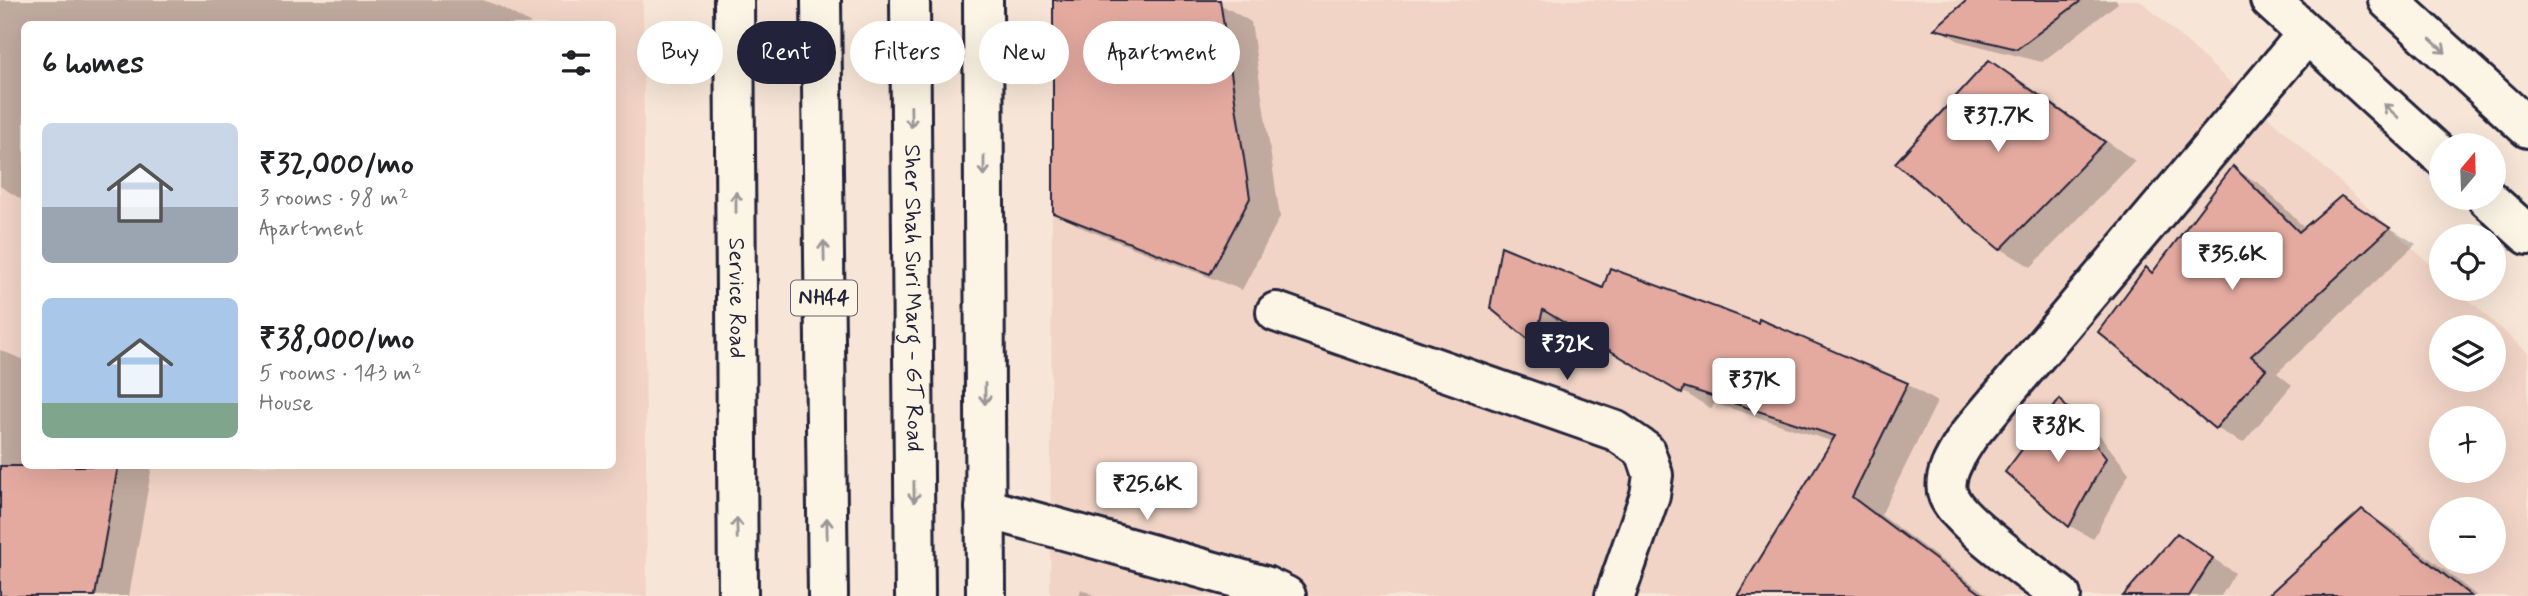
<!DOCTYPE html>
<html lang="en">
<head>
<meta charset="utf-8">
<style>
  :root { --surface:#fff; --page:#f2f2f2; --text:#202124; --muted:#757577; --accent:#22223b }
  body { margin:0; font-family:Mynerve,sans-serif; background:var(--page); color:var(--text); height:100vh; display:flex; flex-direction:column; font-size:26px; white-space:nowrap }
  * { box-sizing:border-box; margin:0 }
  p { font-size:23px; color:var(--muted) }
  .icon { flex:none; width:38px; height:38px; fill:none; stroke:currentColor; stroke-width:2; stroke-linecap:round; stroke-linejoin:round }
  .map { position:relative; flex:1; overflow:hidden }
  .side { position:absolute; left:21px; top:21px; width:595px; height:448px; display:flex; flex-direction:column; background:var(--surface); border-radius:10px; box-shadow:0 7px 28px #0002 }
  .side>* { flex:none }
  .top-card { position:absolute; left:637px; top:21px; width:665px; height:63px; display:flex; gap:14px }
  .needle { width:46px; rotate:19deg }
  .buttons { position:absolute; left:2429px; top:133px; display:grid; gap:14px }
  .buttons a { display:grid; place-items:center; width:77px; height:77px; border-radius:50%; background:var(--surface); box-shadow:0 7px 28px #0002; font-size:35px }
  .price { position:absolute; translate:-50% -60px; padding:0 16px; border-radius:7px; background:#fff; color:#222; font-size:23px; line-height:46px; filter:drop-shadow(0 2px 4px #0008) }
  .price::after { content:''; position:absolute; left:50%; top:42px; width:21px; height:16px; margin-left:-10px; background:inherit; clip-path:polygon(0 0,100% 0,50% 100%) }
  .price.on { background:var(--accent); color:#fff }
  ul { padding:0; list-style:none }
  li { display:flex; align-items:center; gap:21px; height:175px; padding:0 21px }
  li span { display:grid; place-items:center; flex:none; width:196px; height:140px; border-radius:10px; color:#555 }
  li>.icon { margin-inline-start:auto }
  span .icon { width:84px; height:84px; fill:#fffc; stroke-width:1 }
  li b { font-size:30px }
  h2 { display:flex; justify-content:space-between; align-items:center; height:84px; padding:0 21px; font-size:30px }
  .chip { padding:0 24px; border-radius:32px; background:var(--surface); box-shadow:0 7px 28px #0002; font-size:24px; line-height:63px }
  .chip.on { background:var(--accent); color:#fff }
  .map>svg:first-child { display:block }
</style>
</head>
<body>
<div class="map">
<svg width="2528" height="596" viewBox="0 0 2528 596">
  <rect width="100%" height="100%" fill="#f7e6d7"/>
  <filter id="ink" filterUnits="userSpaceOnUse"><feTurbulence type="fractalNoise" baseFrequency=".0143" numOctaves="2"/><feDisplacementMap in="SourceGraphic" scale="14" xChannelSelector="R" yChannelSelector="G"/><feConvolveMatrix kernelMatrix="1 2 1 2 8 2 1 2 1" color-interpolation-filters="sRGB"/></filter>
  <g filter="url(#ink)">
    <!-- built -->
    <path fill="#f1d4c6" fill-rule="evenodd" d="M0 0H643L647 596H0ZM24 24H612V466H24Z
      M1053 0H2140L2441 274V289H2457L2528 353V596H1050ZM2441 327H2494V380H2441ZM2441 418H2494V471H2441ZM2441 509H2494V562H2441Z"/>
    <!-- shadow -->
    <path fill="#0003" d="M0 0H483L501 7 531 24H24V201L0 186Z
      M1055 0H1209L1220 4 1251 22 1280 217 1242 290 1085 229 1054 212Z
      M1969 0H2116L2118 3 2042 62 1959 41 1937 28Z
      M1990 62 2020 80 2135 161 2031 267 2001 249Z
      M2233 168 2260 184 2306 229 2368 214 2416 244 2277 373 2292 385 2243 443 2216 428 2154 274Z
      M1604 290 1759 326 1760 321 1908 385 1937 402 1881 515 1989 596H1739L1834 442 1714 403 1712 409 1573 326 1564 359 1535 342 1492 307Z
      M0 350 24 360V466H152L129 596H0Z
      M2060 402 2084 415 2129 473 2093 539 2070 526 2007 472Z
      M2362 511 2393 529 2477 596H2270Z
      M2178 535 2235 573 2221 596H2125Z
      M1081 589 1095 596H1079Z"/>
    <!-- building -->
    <path fill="#e4aaa0" stroke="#22223b" stroke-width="2" d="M1053 0H1220L1250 198 1210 274 1053 213Z
      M1967 0H2082L2017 49 1934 29Z
      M1989 60 2105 142 2000 250 1895 163Z
      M2233 166 2299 232 2341 196 2390 228 2251 356 2266 369 2215 429 2098 332 2146 267 2152 273Z
      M1501 246 1603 288 1610 268 1758 323 1759 319 1908 383 1852 497 1984 596H1737L1835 436 1684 387 1682 394 1543 310 1534 344 1490 308Z
      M2060 399 2106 458 2069 527 2005 472Z
      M0 466H118L95 596H0Z
      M2362 509 2471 596H2267Z
      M2177 533 2213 558 2189 596H2123Z"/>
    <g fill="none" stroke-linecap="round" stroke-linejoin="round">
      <defs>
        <path id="street" d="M1276 312 1616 431 1645 451 1653 475 1650 495 1615 596
          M985 508 1265 586 1286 596
          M2061 596C2036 576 1957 521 1948 495 1941 475 1959 451 1969 435L2307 34"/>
        <g id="primary">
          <path id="s1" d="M734 0 738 596"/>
          <path d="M983 0 986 596"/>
          <path d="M2270 0 2441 156"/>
          <path d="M2388 0 2528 128"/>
          <path d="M2487 198 2528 235"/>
        </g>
        <g id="highway">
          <path d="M821 0 828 596"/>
          <path id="s2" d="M910 0 915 596"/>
        </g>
      </defs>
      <!-- street casing -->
      <use href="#street" stroke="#22223b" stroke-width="44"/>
      <!-- primary casing -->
      <use href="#primary" stroke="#22223b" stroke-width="44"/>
      <!-- highway casing -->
      <use href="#highway" stroke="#22223b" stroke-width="44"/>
      <!-- street -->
      <use href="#street" stroke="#fcf5e5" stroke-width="38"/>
      <!-- primary -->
      <use href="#primary" stroke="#fcf5e5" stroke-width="38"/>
      <!-- highway -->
      <use href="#highway" stroke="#fcf5e5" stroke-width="38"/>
    </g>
    <!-- one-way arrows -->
    <defs><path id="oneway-shaft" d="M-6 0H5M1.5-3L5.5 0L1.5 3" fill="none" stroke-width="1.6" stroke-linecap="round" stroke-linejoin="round" transform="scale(1.75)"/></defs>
    <g stroke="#9a9698">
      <use href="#oneway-shaft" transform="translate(2438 46) rotate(42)"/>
      <use href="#oneway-shaft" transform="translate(2391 111) rotate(-138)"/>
      <use href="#oneway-shaft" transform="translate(911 117) rotate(89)"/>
      <use href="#oneway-shaft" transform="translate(984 166) rotate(90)"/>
      <use href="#oneway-shaft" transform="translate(736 202) rotate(-90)"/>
      <use href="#oneway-shaft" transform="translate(824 251) rotate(-91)"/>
      <use href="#oneway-shaft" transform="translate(985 394) rotate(90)"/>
      <use href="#oneway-shaft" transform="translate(914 492) rotate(89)"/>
      <use href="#oneway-shaft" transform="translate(737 528) rotate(-91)"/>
      <use href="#oneway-shaft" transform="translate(827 528) rotate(-91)"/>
    </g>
  </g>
  <g text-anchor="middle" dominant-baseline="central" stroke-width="7" stroke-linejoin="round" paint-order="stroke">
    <!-- shield labels -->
    <rect fill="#fcf5e5" stroke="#63616e" stroke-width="2" x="791" y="280.5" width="66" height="35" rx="5"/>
    <g font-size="21" font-weight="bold" fill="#22223b">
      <text x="824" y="298">NH44</text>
    </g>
    <!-- street labels -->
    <g font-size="23" fill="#22223b" stroke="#fcf5e5">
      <text stroke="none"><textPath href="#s1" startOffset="298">Service Road</textPath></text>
      <text stroke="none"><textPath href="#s2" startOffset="298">Sher Shah Suri Marg - GT Road</textPath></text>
    </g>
  </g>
</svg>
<div class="buttons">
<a><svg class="needle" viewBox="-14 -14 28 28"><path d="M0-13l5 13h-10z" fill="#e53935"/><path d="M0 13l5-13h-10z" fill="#757577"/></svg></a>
<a><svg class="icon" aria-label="locate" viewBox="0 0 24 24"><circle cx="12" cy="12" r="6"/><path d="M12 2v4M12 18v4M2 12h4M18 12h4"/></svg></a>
<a><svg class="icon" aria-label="layers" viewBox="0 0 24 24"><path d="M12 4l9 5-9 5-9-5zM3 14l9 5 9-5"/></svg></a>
<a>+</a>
<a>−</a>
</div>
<b class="price" style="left:1998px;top:154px">₹37.7K</b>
<b class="price" style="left:2232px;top:292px">₹35.6K</b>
<b class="price on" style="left:1567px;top:382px">₹32K</b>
<b class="price" style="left:1754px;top:418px">₹37K</b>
<b class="price" style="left:2058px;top:464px">₹38K</b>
<b class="price" style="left:1147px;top:522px">₹25.6K</b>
<div class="top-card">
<a class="chip">Buy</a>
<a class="chip on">Rent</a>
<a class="chip">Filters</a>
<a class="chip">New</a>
<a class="chip">Apartment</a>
</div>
<section class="side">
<h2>6 homes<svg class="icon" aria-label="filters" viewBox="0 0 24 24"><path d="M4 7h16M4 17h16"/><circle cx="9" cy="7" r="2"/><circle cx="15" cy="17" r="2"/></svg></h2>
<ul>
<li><span style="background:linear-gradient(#c9d6e8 60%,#9aa5b1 0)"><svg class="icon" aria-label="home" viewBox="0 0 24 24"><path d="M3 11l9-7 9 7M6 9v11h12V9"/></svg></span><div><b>₹32,000/mo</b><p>3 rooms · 98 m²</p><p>Apartment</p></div></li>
<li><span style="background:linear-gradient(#a9c7e8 75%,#7fa58c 0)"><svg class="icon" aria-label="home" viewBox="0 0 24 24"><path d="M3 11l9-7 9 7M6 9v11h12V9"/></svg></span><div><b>₹38,000/mo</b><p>5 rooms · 143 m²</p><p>House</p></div></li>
</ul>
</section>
</div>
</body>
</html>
